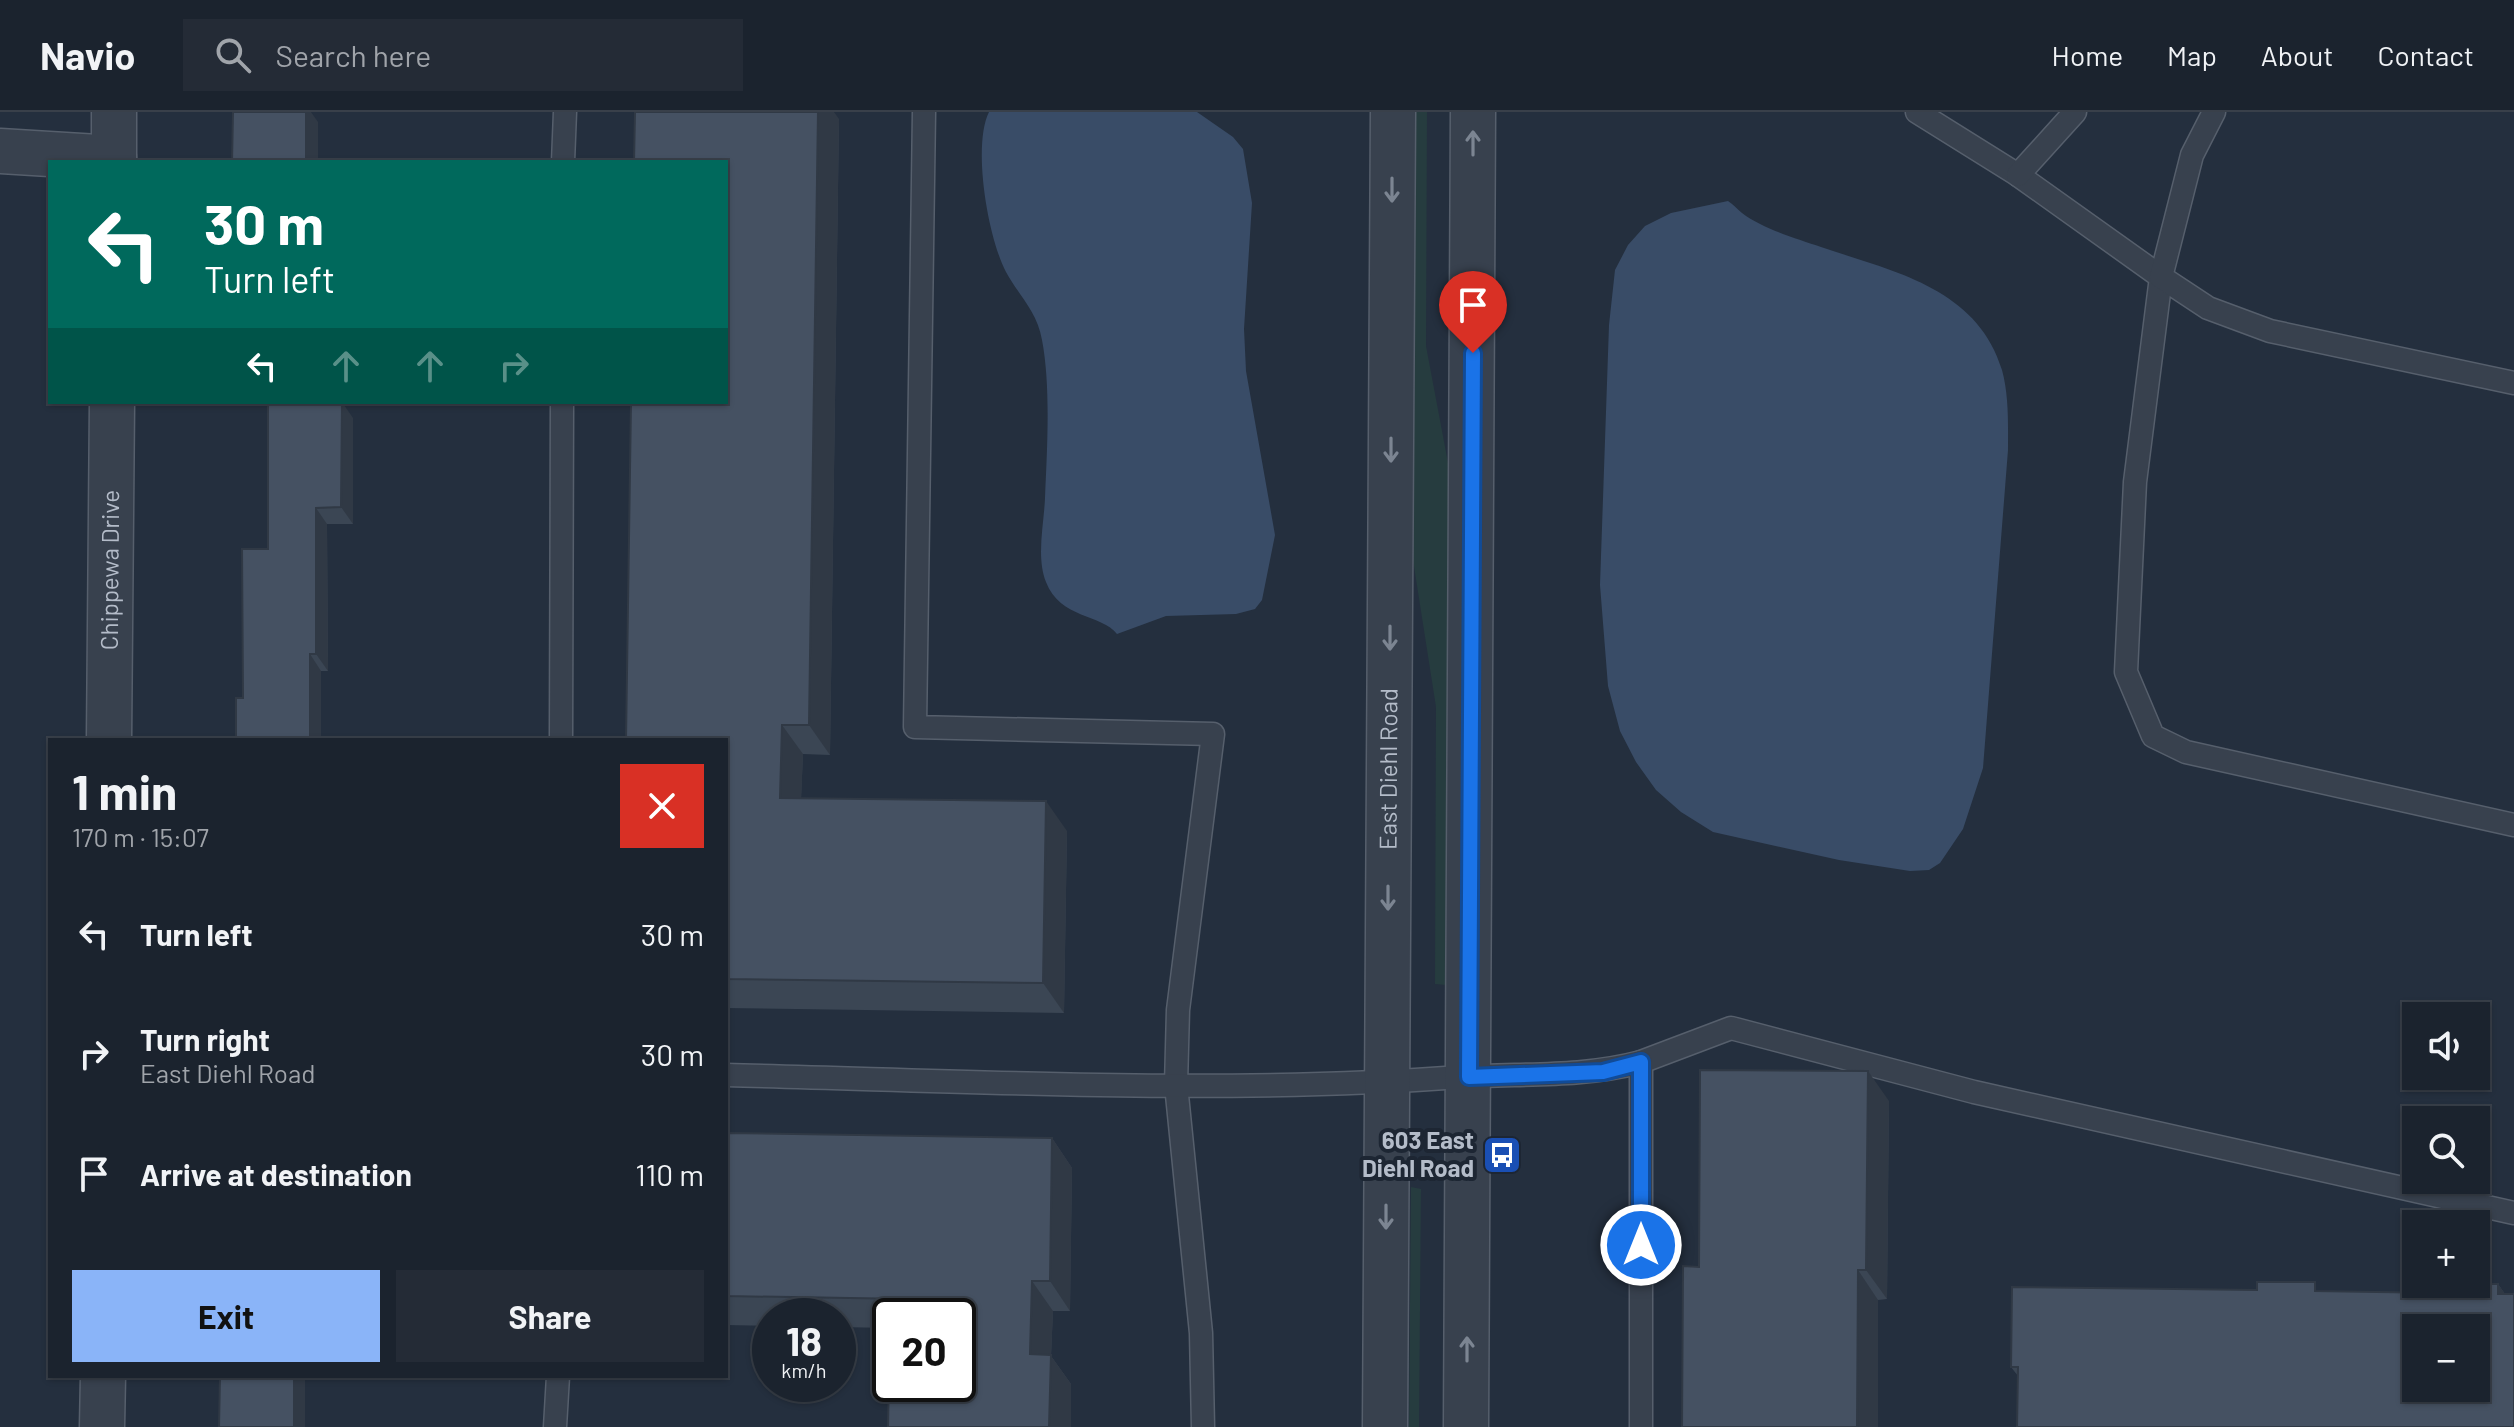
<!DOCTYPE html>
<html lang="en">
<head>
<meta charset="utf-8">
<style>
	:root { --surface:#1b232e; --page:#242b36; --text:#f1f3f6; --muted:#a0a4aa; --line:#39404a; --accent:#8ab4f8 }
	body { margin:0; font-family:Barlow,sans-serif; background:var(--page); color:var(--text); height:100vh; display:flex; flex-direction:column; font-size:30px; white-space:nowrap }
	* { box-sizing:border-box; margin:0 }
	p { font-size:26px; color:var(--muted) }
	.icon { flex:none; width:44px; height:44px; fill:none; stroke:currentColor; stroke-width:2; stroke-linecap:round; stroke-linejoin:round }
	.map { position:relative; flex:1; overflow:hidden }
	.panel { position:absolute; left:48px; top:626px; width:680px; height:640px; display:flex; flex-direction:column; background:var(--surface); border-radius:0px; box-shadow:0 2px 6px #0004,0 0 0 2px var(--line) }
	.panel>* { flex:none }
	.top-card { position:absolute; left:48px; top:48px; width:680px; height:244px; border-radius:0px; box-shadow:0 2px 6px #0004,0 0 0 2px var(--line); background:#00695c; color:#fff; overflow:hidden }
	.tools { position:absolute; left:2402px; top:890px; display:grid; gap:16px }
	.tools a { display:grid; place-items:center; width:88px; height:88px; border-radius:0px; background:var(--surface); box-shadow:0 2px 6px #0004,0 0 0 2px var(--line); font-size:40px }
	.speed { position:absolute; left:752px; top:1186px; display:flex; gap:16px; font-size:40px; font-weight:700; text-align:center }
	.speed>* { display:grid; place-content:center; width:104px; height:104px; border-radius:50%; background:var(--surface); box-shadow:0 2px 6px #0004,0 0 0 2px var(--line); line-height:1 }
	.speed small { font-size:20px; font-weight:400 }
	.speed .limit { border:4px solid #111; border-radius:12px; background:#fff; color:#111 }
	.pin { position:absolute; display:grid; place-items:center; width:68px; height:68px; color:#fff; margin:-82px -34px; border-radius:50% 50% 50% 0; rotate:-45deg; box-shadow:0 0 8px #0007 }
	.pin .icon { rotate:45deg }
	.me { position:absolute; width:88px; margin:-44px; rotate:0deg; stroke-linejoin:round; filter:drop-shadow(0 0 6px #0008) }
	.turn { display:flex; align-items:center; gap:28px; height:168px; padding:0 24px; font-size:36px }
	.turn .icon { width:104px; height:104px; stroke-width:2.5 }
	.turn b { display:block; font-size:56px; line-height:68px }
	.lanes { display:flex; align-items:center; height:76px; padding:0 24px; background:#0003; justify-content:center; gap:40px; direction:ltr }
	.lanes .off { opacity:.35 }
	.round { display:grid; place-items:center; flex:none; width:84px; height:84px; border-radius:0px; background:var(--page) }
	.overview { display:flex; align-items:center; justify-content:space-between; height:136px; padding:0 24px }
	h1 { font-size:48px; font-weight:700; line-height:60px }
	.cta { display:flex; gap:16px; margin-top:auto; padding:16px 24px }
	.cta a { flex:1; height:92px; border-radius:0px; background:var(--accent); color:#111; font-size:32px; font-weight:700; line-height:92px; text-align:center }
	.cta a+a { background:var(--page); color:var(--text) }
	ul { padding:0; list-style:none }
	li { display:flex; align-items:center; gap:24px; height:120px; padding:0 24px }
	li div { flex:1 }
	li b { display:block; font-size:30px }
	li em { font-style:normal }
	header { display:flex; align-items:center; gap:48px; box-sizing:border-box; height:112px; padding:0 40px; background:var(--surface); border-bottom:2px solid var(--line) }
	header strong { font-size:38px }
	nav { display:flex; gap:44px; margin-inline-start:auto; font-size:28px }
	.search { width:560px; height:72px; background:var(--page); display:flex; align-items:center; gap:20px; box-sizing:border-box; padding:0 28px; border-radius:0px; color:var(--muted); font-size:30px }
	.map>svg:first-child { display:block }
</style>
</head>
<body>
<header>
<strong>Navio</strong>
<div class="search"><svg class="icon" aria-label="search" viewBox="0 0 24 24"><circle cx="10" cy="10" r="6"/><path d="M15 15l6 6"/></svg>Search here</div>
<nav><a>Home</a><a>Map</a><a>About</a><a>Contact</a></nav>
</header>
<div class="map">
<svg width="2514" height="1315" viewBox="0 0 2514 1315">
	<rect width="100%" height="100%" fill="#242f3e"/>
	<g fill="#263c3f">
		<polygon points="1416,0 1427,0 1426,234 1449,356 1446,873 1435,872 1436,595 1413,448"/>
		<polygon points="1411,1075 1421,1077 1419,1315 1409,1315"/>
	</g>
	<g fill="#394c67">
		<path d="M989,0H1197L1233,25L1243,37L1252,91L1244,217L1246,259L1275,423L1262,488L1255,497L1236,502L1166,504L1117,522C1102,502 1060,507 1046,470C1036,445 1044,412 1045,386C1047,338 1051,275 1042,228C1037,199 1019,184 1006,160C988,126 972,34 989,0Z"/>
		<path d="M1728,89C1734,93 1737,97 1742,101C1763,117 1797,127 1821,135C1891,159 1977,175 2002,258C2009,284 2008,311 2008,338L1983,656L1963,717L1940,751L1929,758L1910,759L1839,748L1713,720L1681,700L1656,678L1636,650L1620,619L1608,574L1600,473L1609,213L1615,158L1628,133L1645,114L1671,101Z"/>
	</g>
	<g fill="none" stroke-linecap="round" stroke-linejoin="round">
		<defs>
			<g id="service">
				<polyline points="924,0 915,615 1213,622 1178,898 1176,973 1201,1221 1203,1315"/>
				<polyline points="1917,0 2018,63 2161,165 2135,370 2126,560 2153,624 2186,640 2514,713"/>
				<polyline points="2214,0 2192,43 2161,165 2208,196 2270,219 2514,271"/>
				<polyline points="563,50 565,0"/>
				<polyline points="2018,63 2075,0"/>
				<polyline points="561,628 562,290"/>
				<polyline points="1641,950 1731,916 1974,980 2514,1101"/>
				<path d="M726,963C970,969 1216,983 1460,965C1521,961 1581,966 1641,950V1315"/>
				<polyline points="555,1315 558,1264"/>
			</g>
			<g id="minor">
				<polyline points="0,39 114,46"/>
				<polyline points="114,50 114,0"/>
				<path id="s1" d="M109,628L112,290"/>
				<polyline points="102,1315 103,1264"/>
			</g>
			<g id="tertiary">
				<path id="s2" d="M1385,1315L1393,0"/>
				<polyline points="1466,1315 1473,0"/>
			</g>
		</defs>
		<use href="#service" stroke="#565f6c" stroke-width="25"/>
		<use href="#minor" stroke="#565f6c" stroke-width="47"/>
		<use href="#tertiary" stroke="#565f6c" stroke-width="47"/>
		<use href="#service" stroke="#38414e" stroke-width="22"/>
		<use href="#minor" stroke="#38414e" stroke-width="44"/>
		<use href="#tertiary" stroke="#38414e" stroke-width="44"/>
	</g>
	<g fill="#3b4654">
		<polygon points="839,7 830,643 803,642 801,686 1067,719 1064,901 726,896 726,628"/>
		<polygon points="353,306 353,412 327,412 328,559 321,559 243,586 268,437"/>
		<polygon points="1889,989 1887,1187 1878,1188 1699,1155"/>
		<polygon points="726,1021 1052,1026 1072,1056 1070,1199 1053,1199 1051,1244 1071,1272 958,1272 958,1204 890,1204 890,1216 838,1215 838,1204 770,1204 770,1214 726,1213"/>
		<polygon points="2498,1172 2505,1182 2018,1264 2011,1255 2257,1178 2440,1181"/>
	</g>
	<g fill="#303945">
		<polygon points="306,0 311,0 318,10 318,50 306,50"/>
		<polygon points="818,0 834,0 839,7 830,643 809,613"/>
		<polygon points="342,290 353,306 353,412 341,395"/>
		<polygon points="316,396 327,412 328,559 316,542"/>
		<polygon points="310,542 321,559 321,628 310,628"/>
		<polygon points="782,613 803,642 800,716 780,686"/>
		<polygon points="1046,689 1067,719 1064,901 1043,871"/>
		<polygon points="1868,959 1889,989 1887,1187 1866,1158"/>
		<polygon points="1052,1026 1072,1056 1070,1199 1050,1169"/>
		<polygon points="1858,1158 1878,1188 1878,1315 1857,1315"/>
		<polygon points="1032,1169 1053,1199 1051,1244 1071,1272 1071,1315 1049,1315 1030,1242"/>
		<polygon points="2498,1172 2514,1195 2498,1182"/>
		<rect x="294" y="1264" width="11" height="51"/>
	</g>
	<g fill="#455162" stroke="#303945" stroke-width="2" fill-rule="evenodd">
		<polygon points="233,0 306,0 306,50 232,50"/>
		<polygon points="635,0 818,0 809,613 782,613 780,686 1046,689 1043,871 726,867 726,628 626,628 631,290 726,290 726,50 634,50"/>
		<polygon points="268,290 342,290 341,395 316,396 316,542 310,542 310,628 236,628 236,586 243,586 242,437 268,437"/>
		<polygon points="1700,958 1868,959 1866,1158 1858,1158 1857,1315 1682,1315 1683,1154 1699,1155"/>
		<polygon points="726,1021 1052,1026 1050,1169 1032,1169 1030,1242 1051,1243 1049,1315 888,1315 889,1260 890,1260 890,1272 958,1272 958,1204 906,1204 907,1187 726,1184"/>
		<path d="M2257,1170H2315V1179L2440,1181V1172H2498V1182H2514V1315H2017L2018,1255H2011L2012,1175L2257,1178ZM2416,1216H2476V1276H2416Z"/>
		<polygon points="220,1264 294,1264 294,1315 219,1315"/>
	</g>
	<defs><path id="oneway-shaft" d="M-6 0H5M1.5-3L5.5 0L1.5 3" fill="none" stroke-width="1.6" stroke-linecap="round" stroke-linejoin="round" transform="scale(2)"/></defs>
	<g stroke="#7c8592">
		<use href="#oneway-shaft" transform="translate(1473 31) rotate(-90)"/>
		<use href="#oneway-shaft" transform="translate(1392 78) rotate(90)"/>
		<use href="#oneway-shaft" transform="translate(1391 338) rotate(90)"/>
		<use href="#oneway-shaft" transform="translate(1390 526) rotate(90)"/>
		<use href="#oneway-shaft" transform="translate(1388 786) rotate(90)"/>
		<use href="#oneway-shaft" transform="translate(1386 1105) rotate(90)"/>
		<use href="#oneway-shaft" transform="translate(1467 1237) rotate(-90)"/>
	</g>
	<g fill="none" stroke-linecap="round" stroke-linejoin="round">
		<defs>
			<polyline id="route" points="1473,241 1469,965 1603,960 1641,950 1641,1133"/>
		</defs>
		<use href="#route" stroke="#114b97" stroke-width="20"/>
		<use href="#route" stroke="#1a73e8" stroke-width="14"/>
	</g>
	<defs>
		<symbol id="bus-square" viewBox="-11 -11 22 22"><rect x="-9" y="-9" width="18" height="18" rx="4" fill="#1a4fb4" stroke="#1d2633"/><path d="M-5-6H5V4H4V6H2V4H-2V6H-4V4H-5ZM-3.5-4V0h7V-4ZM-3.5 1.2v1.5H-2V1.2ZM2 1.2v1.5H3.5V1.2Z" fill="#fff"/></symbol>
	</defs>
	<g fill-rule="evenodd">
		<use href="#bus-square" x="1480" y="1021" width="44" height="44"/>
	</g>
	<g text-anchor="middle" stroke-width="8" stroke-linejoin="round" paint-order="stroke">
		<g font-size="24" fill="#b4bcc9" stroke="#1d2633">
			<text dy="8" stroke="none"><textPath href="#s1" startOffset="170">Chippewa Drive</textPath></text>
			<text dy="8" stroke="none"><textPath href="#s2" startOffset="658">East Diehl Road</textPath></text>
		</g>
		<g font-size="24" font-weight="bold" fill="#b4bcc9" stroke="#1d2633" text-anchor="end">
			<text x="1474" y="1037">603 East<tspan x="1474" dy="28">Diehl Road</tspan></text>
		</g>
	</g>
</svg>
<div class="tools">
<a><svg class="icon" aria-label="sound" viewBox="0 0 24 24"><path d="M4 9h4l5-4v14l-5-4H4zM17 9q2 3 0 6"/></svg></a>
<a><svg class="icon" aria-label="search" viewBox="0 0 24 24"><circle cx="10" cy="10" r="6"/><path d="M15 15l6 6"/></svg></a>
<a>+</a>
<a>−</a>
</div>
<div class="speed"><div>18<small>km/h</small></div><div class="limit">20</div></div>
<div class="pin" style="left:1473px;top:241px;background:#d93025"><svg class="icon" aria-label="arrive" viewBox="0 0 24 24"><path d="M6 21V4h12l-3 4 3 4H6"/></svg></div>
<svg class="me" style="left:1641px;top:1133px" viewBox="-20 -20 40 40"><circle r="17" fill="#1a73e8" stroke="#fff" stroke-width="3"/><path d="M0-11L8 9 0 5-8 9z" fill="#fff"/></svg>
<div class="top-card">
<div class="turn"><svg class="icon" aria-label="left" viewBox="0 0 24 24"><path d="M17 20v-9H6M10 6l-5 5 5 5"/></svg><div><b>30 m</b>Turn left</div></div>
<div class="lanes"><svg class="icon" aria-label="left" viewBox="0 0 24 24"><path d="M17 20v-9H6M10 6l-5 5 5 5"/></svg><svg class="icon off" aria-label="ahead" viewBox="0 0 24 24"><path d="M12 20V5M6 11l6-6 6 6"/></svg><svg class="icon off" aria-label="ahead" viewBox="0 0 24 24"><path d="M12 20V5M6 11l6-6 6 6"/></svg><svg class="icon off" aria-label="right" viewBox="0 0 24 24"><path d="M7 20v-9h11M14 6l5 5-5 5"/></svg></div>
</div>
<section class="panel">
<div class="overview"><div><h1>1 min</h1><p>170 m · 15:07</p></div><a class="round" style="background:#d93025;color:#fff"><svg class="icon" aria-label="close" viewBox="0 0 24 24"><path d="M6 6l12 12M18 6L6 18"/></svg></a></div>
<ul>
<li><svg class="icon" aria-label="left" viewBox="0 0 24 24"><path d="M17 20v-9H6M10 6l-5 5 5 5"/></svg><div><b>Turn left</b></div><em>30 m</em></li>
<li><svg class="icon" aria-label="right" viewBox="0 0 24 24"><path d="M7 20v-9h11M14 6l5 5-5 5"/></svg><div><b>Turn right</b><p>East Diehl Road</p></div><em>30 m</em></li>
<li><svg class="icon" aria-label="arrive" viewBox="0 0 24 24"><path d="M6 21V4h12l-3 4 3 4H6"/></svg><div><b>Arrive at destination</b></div><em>110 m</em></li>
</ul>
<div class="cta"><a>Exit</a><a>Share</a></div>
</section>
</div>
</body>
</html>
